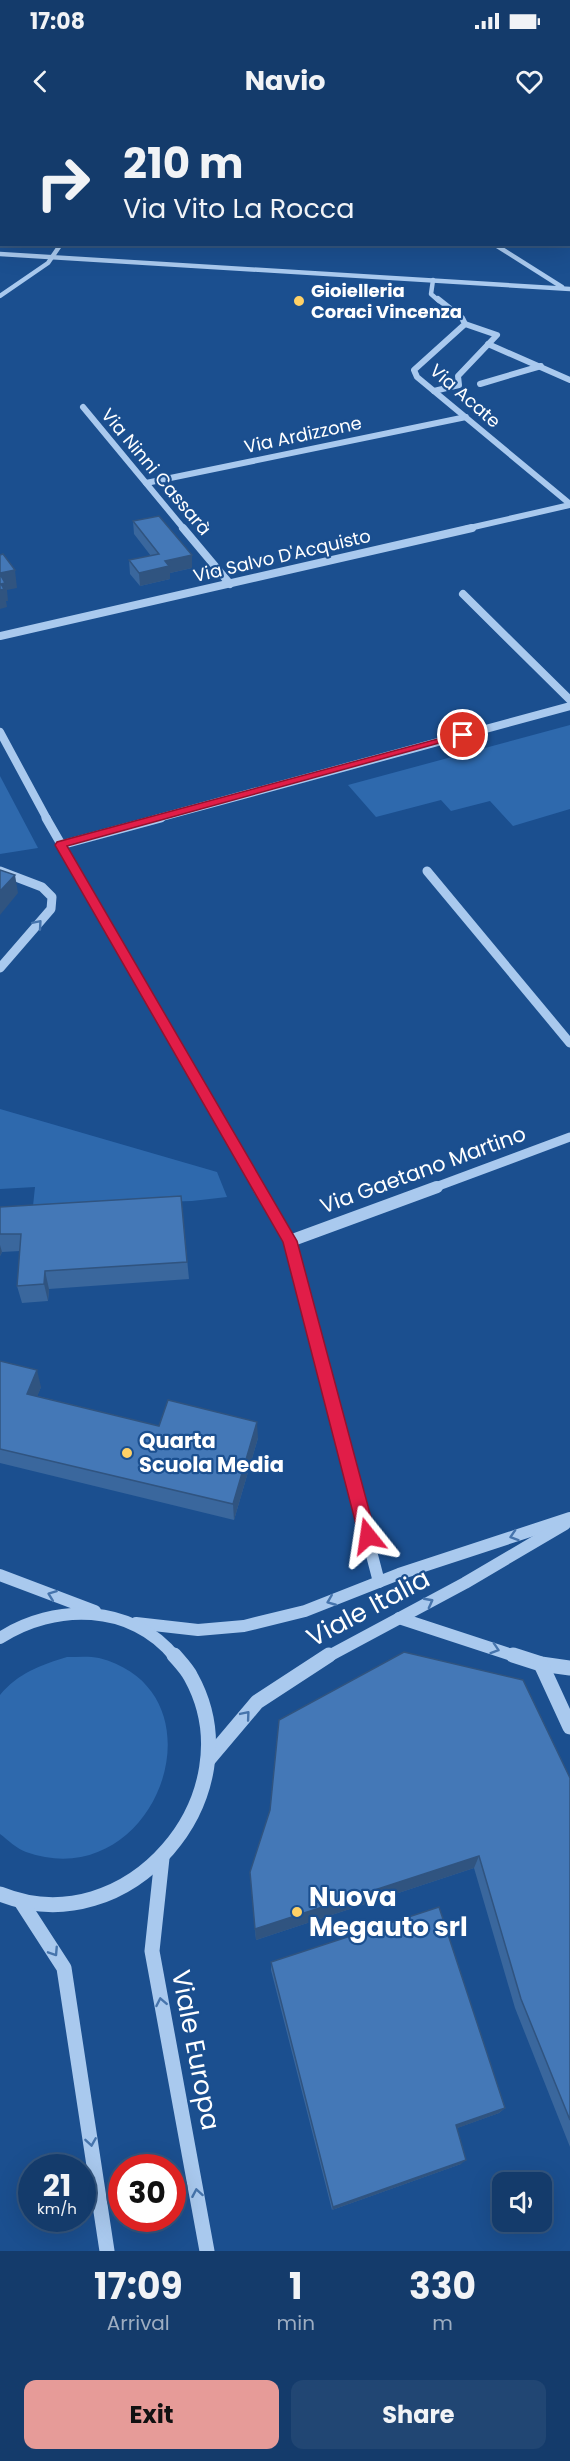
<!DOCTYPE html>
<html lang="en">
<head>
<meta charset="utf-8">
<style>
	:root { --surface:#143b6b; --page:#214673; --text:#f1f3f6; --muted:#9dadc1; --line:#33557e; --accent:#e69b98 }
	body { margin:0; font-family:Poppins,sans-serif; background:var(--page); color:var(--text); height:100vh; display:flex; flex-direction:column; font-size:22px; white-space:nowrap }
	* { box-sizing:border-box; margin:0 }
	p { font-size:20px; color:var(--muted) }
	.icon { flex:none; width:33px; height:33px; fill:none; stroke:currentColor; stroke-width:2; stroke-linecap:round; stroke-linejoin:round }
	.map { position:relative; height:2131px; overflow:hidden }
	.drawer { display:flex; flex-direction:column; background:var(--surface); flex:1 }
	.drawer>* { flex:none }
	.hud { position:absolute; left:0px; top:0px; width:570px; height:126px; box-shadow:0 6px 24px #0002,0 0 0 2px var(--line); background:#143b6b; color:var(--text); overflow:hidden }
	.buttons { position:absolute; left:492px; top:2052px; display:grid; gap:12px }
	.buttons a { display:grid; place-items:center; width:60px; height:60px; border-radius:12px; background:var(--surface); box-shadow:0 6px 24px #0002,0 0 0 2px var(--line); font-size:30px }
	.speed { position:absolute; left:18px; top:2034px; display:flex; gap:12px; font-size:30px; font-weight:700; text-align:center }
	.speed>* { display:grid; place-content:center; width:78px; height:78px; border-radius:50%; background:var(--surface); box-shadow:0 6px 24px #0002,0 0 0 2px var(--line); line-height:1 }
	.speed small { font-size:15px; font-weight:400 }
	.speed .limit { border:9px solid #d22; background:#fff; color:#111 }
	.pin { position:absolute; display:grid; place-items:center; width:51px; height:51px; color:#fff; margin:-26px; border:3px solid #fff; border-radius:50%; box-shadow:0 2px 6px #0007 }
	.me { position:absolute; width:66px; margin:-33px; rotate:345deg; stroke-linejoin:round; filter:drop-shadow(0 0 4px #0008) }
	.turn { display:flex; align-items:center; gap:21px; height:126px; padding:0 24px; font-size:27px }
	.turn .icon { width:78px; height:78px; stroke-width:2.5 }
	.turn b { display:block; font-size:42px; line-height:51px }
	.eta { display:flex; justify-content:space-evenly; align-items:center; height:102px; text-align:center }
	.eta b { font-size:36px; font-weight:700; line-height:42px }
	.cta { display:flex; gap:12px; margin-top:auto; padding:12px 24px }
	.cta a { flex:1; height:69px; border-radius:12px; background:var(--accent); color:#111; font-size:24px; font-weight:700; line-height:69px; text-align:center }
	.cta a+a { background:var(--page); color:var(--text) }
	.status { display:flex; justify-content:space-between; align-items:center; height:42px; padding:0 30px; background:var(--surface); direction:ltr }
	.status svg { height:16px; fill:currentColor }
	header { display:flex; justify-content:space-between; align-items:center; height:78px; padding:0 24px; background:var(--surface); font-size:27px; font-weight:700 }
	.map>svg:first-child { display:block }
</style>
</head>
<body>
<div class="status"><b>17:08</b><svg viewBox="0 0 49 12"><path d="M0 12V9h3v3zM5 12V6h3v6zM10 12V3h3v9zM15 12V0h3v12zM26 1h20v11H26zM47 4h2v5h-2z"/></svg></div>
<header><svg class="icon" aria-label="back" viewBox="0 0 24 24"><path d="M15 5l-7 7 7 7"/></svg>Navio<svg class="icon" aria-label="heart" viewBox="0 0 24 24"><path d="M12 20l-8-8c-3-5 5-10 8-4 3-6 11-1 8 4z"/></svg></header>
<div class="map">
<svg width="570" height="2131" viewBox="0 0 570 2131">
	<rect width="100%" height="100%" fill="#1b4f8f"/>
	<g fill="#2e69ad">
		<polygon points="570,605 570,689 513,706 490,681 451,691 441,680 376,697 348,665"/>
		<polygon points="0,656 38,728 0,734"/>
		<polygon points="0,989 217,1052 227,1077 192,1081 33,1086 35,1067 0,1069"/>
		<path d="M67,1537C78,1537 90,1536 99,1538C230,1572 156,1778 26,1732C17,1729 8,1720 0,1714V1575C18,1553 41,1545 67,1537Z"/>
	</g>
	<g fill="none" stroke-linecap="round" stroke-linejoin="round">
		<g stroke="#a9c9ee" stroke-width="4.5">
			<polyline points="237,0 244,2"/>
			<polyline points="494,124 562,167"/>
			<polyline points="0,134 570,169"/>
			<polyline points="433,160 431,174 439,181"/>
			<polyline points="0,176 48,143 61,124"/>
		</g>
		<g stroke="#a9c9ee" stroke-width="6">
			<polyline points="438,179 462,198 465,204 414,250 417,257 570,384"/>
			<polyline points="488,224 570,260"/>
			<polyline points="480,264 541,246"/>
			<polyline points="434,271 459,265 458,256 497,215 465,204"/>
			<polyline points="83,287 184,409"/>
			<polyline points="146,363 466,297"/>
			<polyline points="465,409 570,385"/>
		</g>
		<g stroke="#a9c9ee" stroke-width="8">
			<polyline points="183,408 230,464"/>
			<polyline points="463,474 570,580"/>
			<polyline points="0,516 472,408"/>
			<polyline points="0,612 47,699"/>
			<polyline points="155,699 570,586"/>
		</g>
		<g stroke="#a9c9ee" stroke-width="9">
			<polyline points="46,698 259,1068"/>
			<polyline points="61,725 161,698"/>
			<polyline points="0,751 42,767 52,777 51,789 0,848"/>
			<polyline points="427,751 570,923"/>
			<polyline points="433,1068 570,1017"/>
		</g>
		<g stroke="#a9c9ee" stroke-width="12">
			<polyline points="258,1067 290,1121 379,1462"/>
			<polyline points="290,1121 437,1067"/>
			<polyline points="0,1455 95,1491"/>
			<polyline points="399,1498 518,1537"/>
			<polyline points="136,1503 198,1510 244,1506 305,1491 399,1454 570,1398"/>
			<path d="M0,1518C54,1483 132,1483 175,1537"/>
			<polyline points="327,1537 465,1463 565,1404"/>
		</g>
		<g stroke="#a9c9ee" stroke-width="15">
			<polyline points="513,1535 541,1544 570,1548"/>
			<polyline points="541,1544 570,1607"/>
			<polyline points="208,1640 257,1582 329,1535"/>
			<polyline points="162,1738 152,1831 207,2131"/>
			<path d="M0,1774C128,1826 256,1675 191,1557C187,1549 180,1542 174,1535"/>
			<polyline points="22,1783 64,1848 107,2131"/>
		</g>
	</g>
	<g fill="#3a679d">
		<polygon points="133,401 192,448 170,453 170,459 140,466 130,454 129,440 151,436 134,414"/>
		<polygon points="181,1076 189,1159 49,1169 48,1181 22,1183 17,1166 20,1131 2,1132 0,1136 0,1087"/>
		<polygon points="0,1241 41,1267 37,1276 159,1306 258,1318 234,1400 0,1343"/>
		<polygon points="570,1658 570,2027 515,1888 474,1748 256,1820 250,1752"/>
		<polygon points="271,1842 505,1988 499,1993 457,2008 461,2044 332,2090 271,1850"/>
	</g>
	<g fill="#305480">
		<polygon points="192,435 192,448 170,453 170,459 140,466 139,453 165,441"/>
		<polygon points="15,450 17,468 7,470 8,481 6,481 7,487 0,489 0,453"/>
		<polygon points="15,755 18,773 0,795 0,771"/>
		<polygon points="0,1125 2,1132 0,1136"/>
		<polygon points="45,1151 49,1169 48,1181 44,1164"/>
		<polygon points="37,1250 41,1267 32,1290 27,1274"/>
		<polygon points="257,1302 258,1318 234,1400 233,1384"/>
		<polygon points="479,1736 474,1748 256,1820 255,1809"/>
		<polygon points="505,1988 499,1993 452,2010 456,2005"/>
		<polygon points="466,2040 461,2044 332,2090 333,2087"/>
	</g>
	<g fill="#4478b7" stroke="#305480" stroke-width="1.5">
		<polygon points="159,396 192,435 165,441 169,446 139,453 129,440 159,434 133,401"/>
		<polygon points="3,434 15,450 0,453 0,435"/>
		<polygon points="0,454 5,463 1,464 4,469 0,470"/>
		<polygon points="0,750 15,755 0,771"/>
		<polygon points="181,1076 187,1142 45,1151 44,1164 17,1166 21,1114 0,1114 0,1087"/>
		<polygon points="0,1241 37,1250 27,1274 159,1306 168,1280 257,1302 233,1384 0,1329"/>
		<polygon points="404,1532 523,1560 570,1658 570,2000 521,1879 479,1736 255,1809 250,1752 270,1690 279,1600"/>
		<polygon points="439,1787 505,1988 456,2005 466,2040 333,2087 271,1842"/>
	</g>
	<defs><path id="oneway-chevron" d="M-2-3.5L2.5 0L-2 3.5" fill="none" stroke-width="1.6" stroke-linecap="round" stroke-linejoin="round" transform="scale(1.5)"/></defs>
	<g stroke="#4674ac">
		<use href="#oneway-chevron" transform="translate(38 804) rotate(-49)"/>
		<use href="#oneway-chevron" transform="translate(514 1416) rotate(162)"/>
		<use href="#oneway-chevron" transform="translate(52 1475) rotate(-159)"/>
		<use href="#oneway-chevron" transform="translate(331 1481) rotate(158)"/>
		<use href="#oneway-chevron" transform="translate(429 1482) rotate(-28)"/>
		<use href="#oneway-chevron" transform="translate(495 1529) rotate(18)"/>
		<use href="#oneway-chevron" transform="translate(246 1595) rotate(-50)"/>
		<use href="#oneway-chevron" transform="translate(54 1832) rotate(57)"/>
		<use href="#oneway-chevron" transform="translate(161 1882) rotate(-101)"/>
		<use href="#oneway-chevron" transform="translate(91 2022) rotate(81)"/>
		<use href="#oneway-chevron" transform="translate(197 2073) rotate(-100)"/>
	</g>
	<polygon fill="#e11d48" stroke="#92132f" stroke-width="1.5" points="460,613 468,615 67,726 297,1121 376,1416 373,1422 368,1424 362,1422 359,1416 283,1122 55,725 57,722"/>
	<g fill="#ffd166" stroke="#1b4f8f" stroke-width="2">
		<circle cx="299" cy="181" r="6"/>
		<circle cx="127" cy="1333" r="6"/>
		<circle cx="297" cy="1792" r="6"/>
	</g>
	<g text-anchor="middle" stroke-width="4.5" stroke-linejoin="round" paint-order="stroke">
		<g font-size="18" font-weight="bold" fill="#fff" stroke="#1b4f8f" text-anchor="start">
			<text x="311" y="177">Gioielleria<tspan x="311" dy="21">Coraci Vincenza</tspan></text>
		</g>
		<g font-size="18" fill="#fff" stroke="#1b4f8f">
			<text transform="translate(465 276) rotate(41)" y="6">Via Acate</text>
			<text transform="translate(303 315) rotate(-12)" y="6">Via Ardizzone</text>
			<text transform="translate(156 352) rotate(50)" y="6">Via Ninni Cassarà</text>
			<text transform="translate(282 436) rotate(-13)" y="6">Via Salvo D'Acquisto</text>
		</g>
		<g font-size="21" fill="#fff" stroke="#1b4f8f">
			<text transform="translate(423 1050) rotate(-20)" y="7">Via Gaetano Martino</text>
		</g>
		<g font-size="21" font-weight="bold" fill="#fff" stroke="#1b4f8f" text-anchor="start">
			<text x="139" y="1328">Quarta<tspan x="139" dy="24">Scuola Media</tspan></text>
		</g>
		<g font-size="26" fill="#fff" stroke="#1b4f8f">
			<text transform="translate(368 1488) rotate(-28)" y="9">Viale Italia</text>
			<text transform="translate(196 1930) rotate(79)" y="9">Viale Europa</text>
		</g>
		<g font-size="26" font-weight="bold" fill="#fff" stroke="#1b4f8f" text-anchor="start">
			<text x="309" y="1786">Nuova<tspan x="309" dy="30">Megauto srl</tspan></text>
		</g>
	</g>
</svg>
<div class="buttons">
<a><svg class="icon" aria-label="sound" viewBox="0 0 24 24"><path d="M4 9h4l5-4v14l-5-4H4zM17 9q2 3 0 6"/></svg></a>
</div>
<div class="speed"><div>21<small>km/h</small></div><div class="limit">30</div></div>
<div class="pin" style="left:463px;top:615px;background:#d93025"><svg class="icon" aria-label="arrive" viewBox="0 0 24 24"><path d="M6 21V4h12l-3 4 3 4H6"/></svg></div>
<svg class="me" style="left:368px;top:1416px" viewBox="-20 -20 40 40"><path d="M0-17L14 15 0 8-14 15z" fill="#e11d48" stroke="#fff" stroke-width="4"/></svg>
<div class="hud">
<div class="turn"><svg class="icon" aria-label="right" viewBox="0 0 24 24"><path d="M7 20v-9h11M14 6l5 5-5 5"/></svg><div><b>210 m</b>Via Vito La Rocca</div></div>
</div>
</div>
<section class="drawer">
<div class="eta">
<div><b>17:09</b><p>Arrival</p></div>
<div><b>1</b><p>min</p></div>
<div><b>330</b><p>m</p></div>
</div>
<div class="cta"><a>Exit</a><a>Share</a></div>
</section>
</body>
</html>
